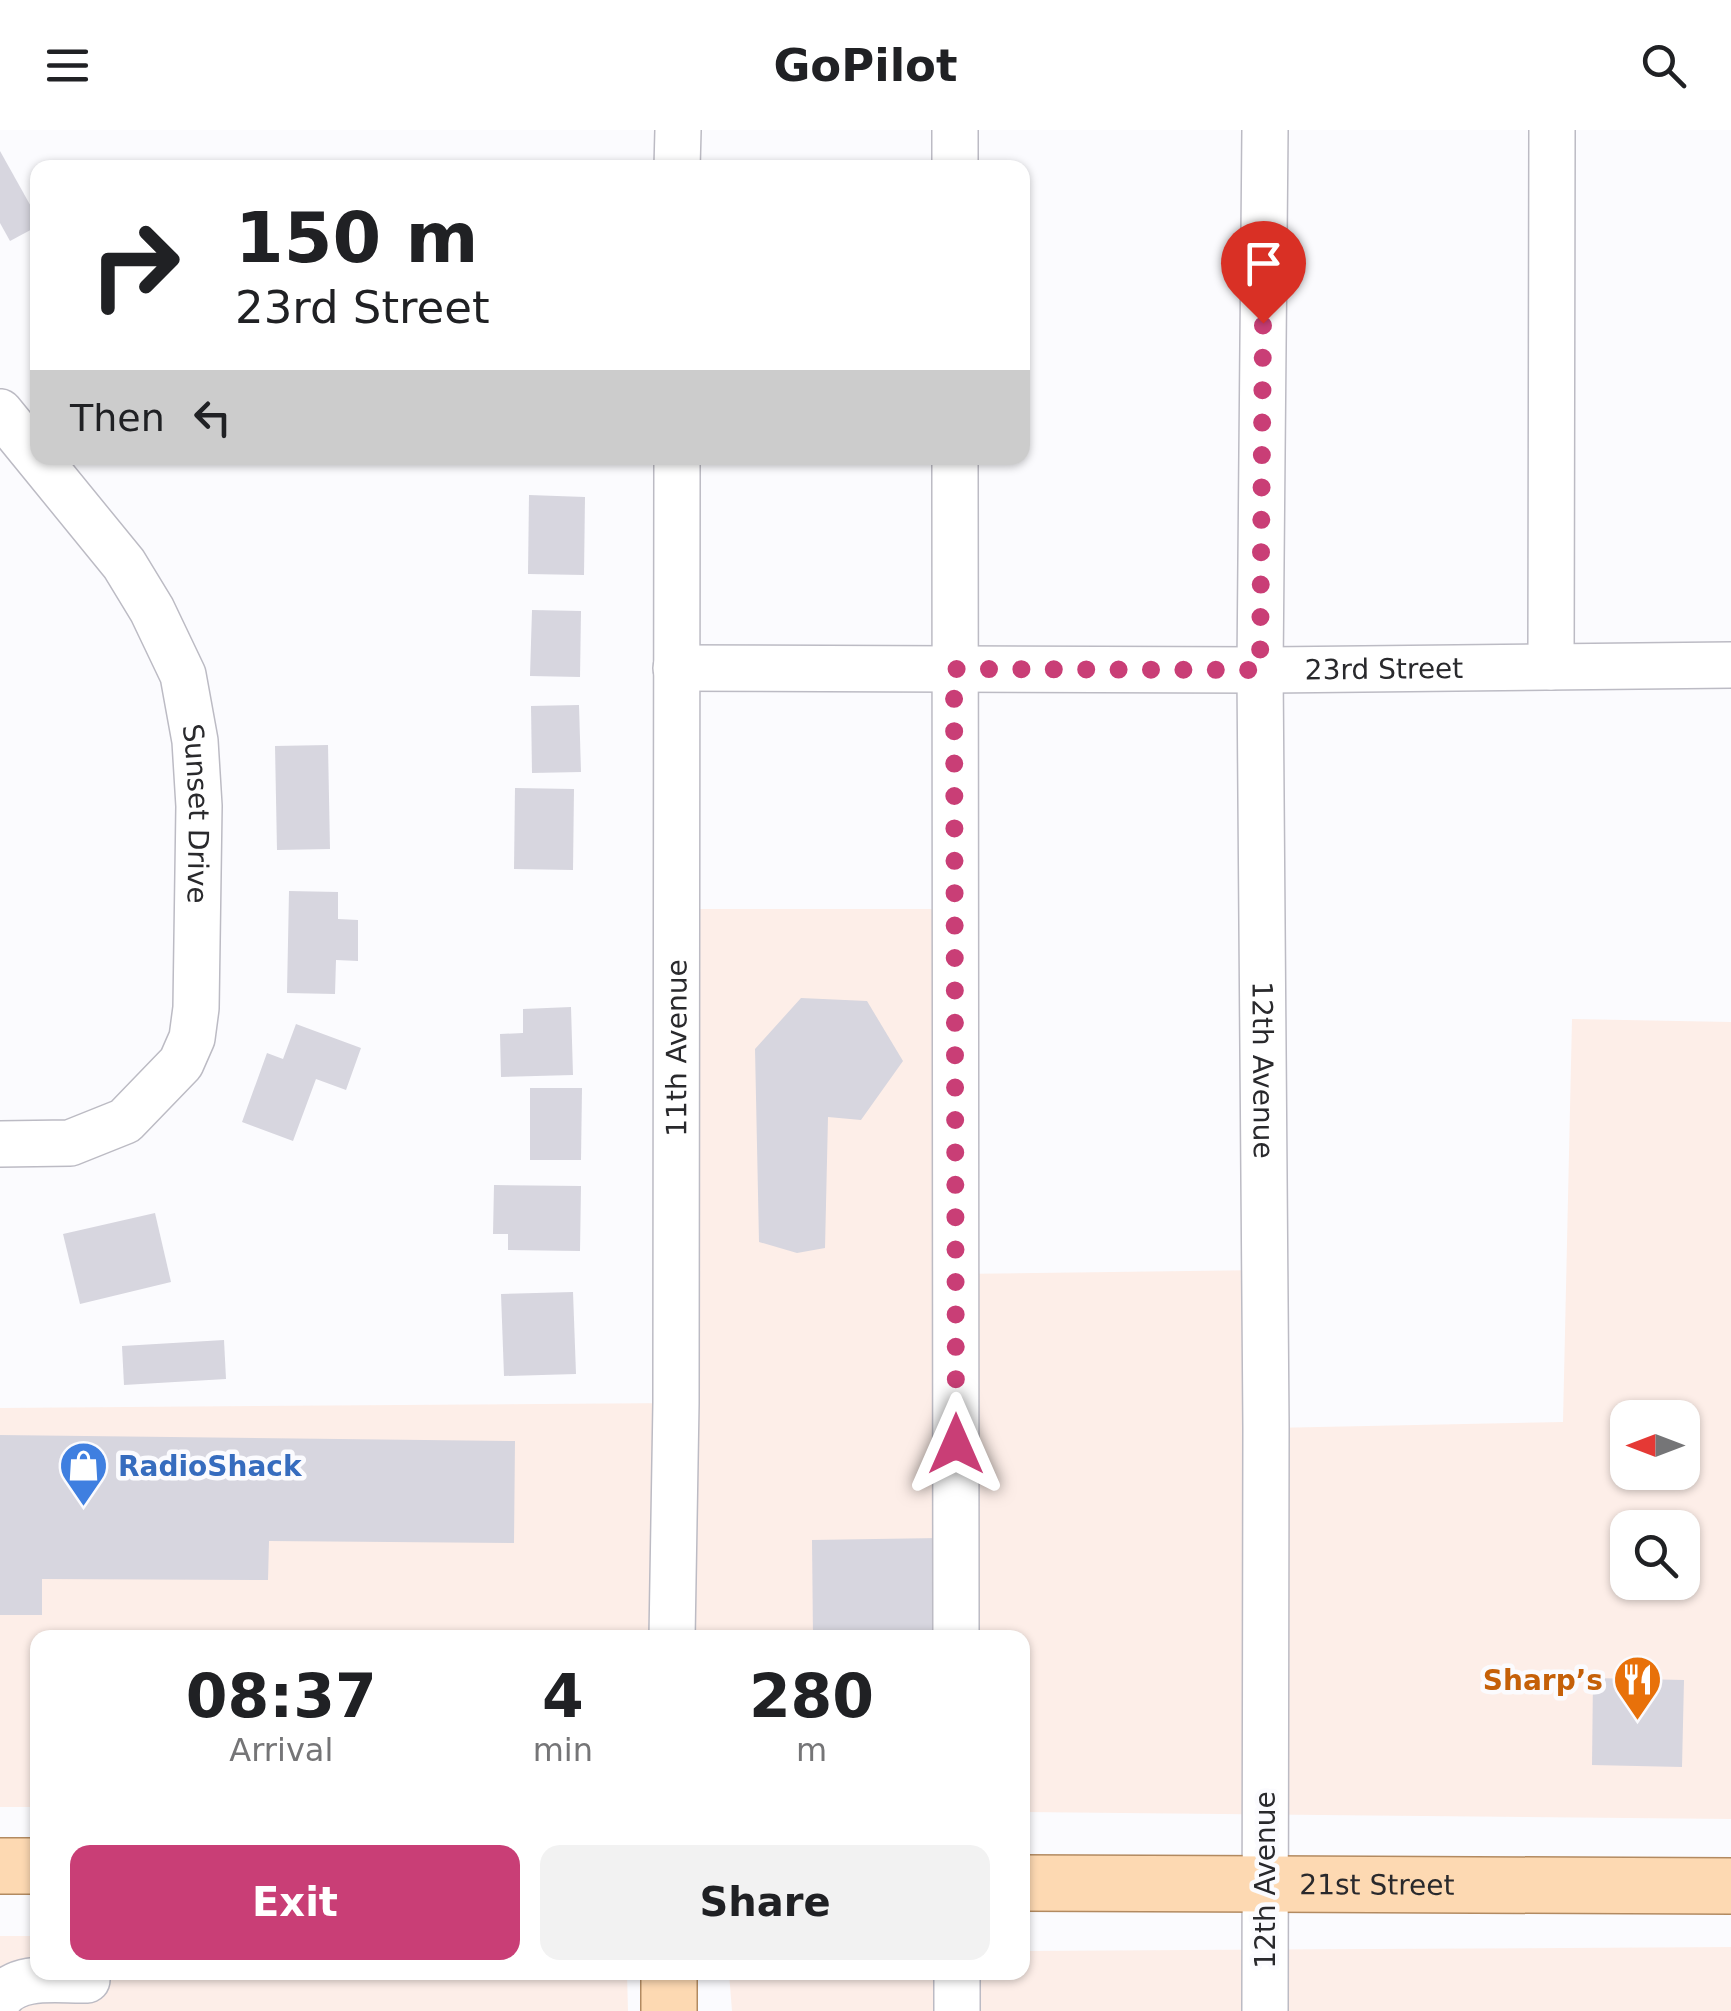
<!DOCTYPE html>
<html lang="en">
<head>
<meta charset="utf-8">
<style>
	:root { --surface:#fff; --page:#f2f2f2; --text:#202124; --muted:#757577; --accent:#c93e76 }
	body { margin:0; font-family:"DejaVu Sans",sans-serif; background:var(--page); color:var(--text); height:100vh; display:flex; flex-direction:column; font-size:38px; white-space:nowrap }
	* { box-sizing:border-box; margin:0 }
	p { font-size:32px; color:var(--muted) }
	.icon { flex:none; width:55px; height:55px; fill:none; stroke:currentColor; stroke-width:2; stroke-linecap:round; stroke-linejoin:round }
	.map { position:relative; flex:1; overflow:hidden }
	.side { position:absolute; left:30px; top:1500px; width:1000px; height:350px; display:flex; flex-direction:column; background:var(--surface); border-radius:20px; box-shadow:0 2px 8px #0004 }
	.side>* { flex:none }
	.guide { position:absolute; left:30px; top:30px; width:1000px; height:305px; border-radius:20px; box-shadow:0 2px 8px #0004; background:#fff; color:var(--text); overflow:hidden }
	.needle { width:65px; rotate:270deg }
	.buttons { position:absolute; left:1610px; top:1270px; display:grid; gap:20px }
	.buttons a { display:grid; place-items:center; width:90px; height:90px; border-radius:20px; background:var(--surface); box-shadow:0 2px 8px #0004; font-size:50px }
	.pin { position:absolute; display:grid; place-items:center; width:85px; height:85px; color:#fff; margin:-102px -42px; border-radius:50% 50% 50% 0; rotate:-45deg; box-shadow:0 0 10px #0007 }
	.pin .icon { rotate:45deg }
	.me { position:absolute; width:110px; margin:-55px; rotate:0deg; stroke-linejoin:round; filter:drop-shadow(0 0 8px #0008) }
	.turn { display:flex; align-items:center; gap:35px; height:210px; padding:0 40px; font-size:45px }
	.turn .icon { width:130px; height:130px; stroke-width:2.5 }
	.turn b { display:block; font-size:70px; line-height:85px }
	.then { display:flex; align-items:center; height:95px; padding:0 40px; background:#0003; gap:20px; font-size:38px }
	.eta { display:flex; justify-content:space-evenly; align-items:center; height:170px; text-align:center }
	.eta b { font-size:60px; font-weight:600; line-height:70px }
	.cta { display:flex; gap:20px; margin-top:auto; padding:20px 40px }
	.cta a { flex:1; height:115px; border-radius:20px; background:var(--accent); color:#fff; font-size:40px; font-weight:600; line-height:115px; text-align:center }
	.cta a+a { background:var(--page); color:var(--text) }
	header { display:flex; justify-content:space-between; align-items:center; height:130px; padding:0 40px; background:var(--surface); font-size:45px; font-weight:600 }
	.map>svg:first-child { display:block }
</style>
</head>
<body>
<header><svg class="icon" aria-label="menu" viewBox="0 0 24 24"><path d="M4 6h16M4 12h16M4 18h16"/></svg>GoPilot<svg class="icon" aria-label="search" viewBox="0 0 24 24"><circle cx="10" cy="10" r="6"/><path d="M15 15l6 6"/></svg></header>
<div class="map">
<svg width="1731" height="1881" viewBox="0 0 1731 1881">
	<rect width="100%" height="100%" fill="#fbfbfe"/>
	<g fill="#fdeee8" fill-rule="evenodd">
		<path d="M676,779H958V1144L1265,1140L1266,1298L1563,1292L1572,889L1731,892V1689L1023,1682L1022,1508H38L37,1677H0V1278L676,1273ZM1628,1288H1682V1342H1628ZM1628,1398H1682V1452H1628Z"/>
		<polygon points="0,1806 37,1806 38,1842 627,1843 628,1881 0,1881"/>
		<polygon points="1731,1817 1731,1881 732,1881 729,1843 1022,1842 1023,1821"/>
	</g>
	<g fill="#d7d6df">
		<polygon points="0,21 38,89 38,96 10,111 0,93"/>
		<polygon points="529,365 585,367 584,445 528,444"/>
		<polygon points="532,480 581,481 580,547 530,546"/>
		<polygon points="579,575 581,642 532,643 531,576"/>
		<polygon points="328,615 330,719 277,720 275,616"/>
		<polygon points="515,658 574,659 573,740 514,739"/>
		<polygon points="289,761 338,762 338,789 358,790 358,831 336,830 335,864 287,863"/>
		<polygon points="801,868 867,871 903,931 861,990 828,987 825,1118 797,1123 759,1112 755,919"/>
		<polygon points="571,877 573,945 501,947 500,904 523,903 523,879"/>
		<polygon points="296,894 361,918 346,960 316,949 293,1011 242,992 267,923 283,929"/>
		<polygon points="530,958 582,958 581,1030 530,1030"/>
		<polygon points="494,1055 581,1056 580,1121 508,1120 508,1104 493,1104"/>
		<polygon points="155,1083 171,1152 80,1174 63,1104"/>
		<polygon points="573,1162 576,1244 504,1246 501,1164"/>
		<polygon points="224,1210 226,1249 124,1255 122,1216"/>
		<polygon points="0,1305 515,1311 514,1413 269,1411 268,1450 42,1449 42,1485 0,1485"/>
		<polygon points="939,1408 940,1508 813,1508 812,1410"/>
		<polygon points="1593,1548 1684,1550 1682,1637 1592,1635"/>
	</g>
	<g fill="none" stroke-linecap="round" stroke-linejoin="round">
		<defs>
			<g id="minor">
				<path id="s1" d="M1265,0L1260,540L1266,1298L1265,1881"/>
				<polyline points="677,38 678,0"/>
				<polyline points="955,38 955,0"/>
				<path id="s2" d="M0,282L124,434L152,480L183,545L195,611L199,676L196,878L192,908L181,933L125,991L70,1013L0,1014"/>
				<polyline points="955,328 956,1508"/>
				<polyline points="1551,537 1552,0"/>
				<path id="s3" d="M676,538L1260,540L1731,535"/>
				<path id="s4" d="M672,1508L676,1273L677,328"/>
				<polyline points="957,1842 957,1881"/>
				<path d="M0,1868C18,1843 59,1851 87,1850"/>
			</g>
			<g id="major">
				<polyline points="0,1736 38,1736"/>
				<path id="s5" d="M1022,1753L1731,1756"/>
				<polyline points="669,1842 669,1881"/>
			</g>
		</defs>
		<use href="#minor" stroke="#bcbbc4" stroke-width="48"/>
		<use href="#major" stroke="#b28a61" stroke-width="58"/>
		<use href="#minor" stroke="#fff" stroke-width="45"/>
		<use href="#major" stroke="#fdd9b2" stroke-width="55"/>
	</g>
	<g fill="none" stroke-linecap="round" stroke-linejoin="round">
		<polyline stroke="#c93e76" stroke-width="18" stroke-dasharray="0 32.4" points="956,1314 954,539 1260,540 1263,193"/>
	</g>
	<defs>
		<symbol id="shop-pin" viewBox="-11 -11 22 30"><path d="M0 17L-7.5 6A9.5 9.5 0 1 1 7.5 6Z" fill="#3f7fe0" stroke="#fbfbfe"/><path d="M-5-2.5h2.3a2.7 3.5 0 0 1 5.4 0H5L5.5 6h-11ZM-1.5-2.5h3a1.5 2.3 0 0 0-3 0Z" fill="#fff"/></symbol>
		<symbol id="restaurant-pin" viewBox="-11 -11 22 30"><path d="M0 17L-7.5 6A9.5 9.5 0 1 1 7.5 6Z" fill="#e8710a" stroke="#fbfbfe"/><path d="M-5-6h1v4h1v-4h1v4h1v-4h1v5L-1.5 .5V6h-2V.5L-5-1ZM5-6V6H3V1.5H1.5Q1.5-4 5-6Z" fill="#fff"/></symbol>
	</defs>
	<g fill-rule="evenodd">
		<use href="#shop-pin" x="56" y="1308" width="55" height="75"/>
		<use href="#restaurant-pin" x="1610" y="1522" width="55" height="75"/>
	</g>
	<g text-anchor="middle" stroke-width="9" stroke-linejoin="round" paint-order="stroke">
		<g font-size="28" fill="#29292c" stroke="#fbfbfe">
			<text dy="10" stroke="none"><textPath href="#s3" startOffset="708">23rd Street</textPath></text>
			<text dy="10" stroke="none"><textPath href="#s2" startOffset="462">Sunset Drive</textPath></text>
			<text dy="10" stroke="none"><textPath href="#s4" startOffset="590">11th Avenue</textPath></text>
			<text dy="10" stroke="none"><textPath href="#s1" startOffset="940">12th Avenue</textPath></text>
			<text transform="translate(1265 1750) rotate(-90)" y="10">12th Avenue</text>
			<text dy="10" stroke="none"><textPath href="#s5" startOffset="355">21st Street</textPath></text>
		</g>
		<g font-size="28" font-weight="bold" fill="#366cbe" stroke="#fbfbfe" text-anchor="start">
			<text x="118" y="1346">RadioShack</text>
		</g>
		<g font-size="28" font-weight="bold" fill="#c56008" stroke="#fbfbfe" text-anchor="end">
			<text x="1603" y="1560">Sharp’s</text>
		</g>
	</g>
</svg>
<div class="buttons">
<a><svg class="needle" viewBox="-14 -14 28 28"><path d="M0-13l5 13h-10z" fill="#e53935"/><path d="M0 13l5-13h-10z" fill="#757577"/></svg></a>
<a><svg class="icon" aria-label="search" viewBox="0 0 24 24"><circle cx="10" cy="10" r="6"/><path d="M15 15l6 6"/></svg></a>
</div>
<div class="pin" style="left:1263px;top:193px;background:#d93025"><svg class="icon" aria-label="arrive" viewBox="0 0 24 24"><path d="M6 21V4h12l-3 4 3 4H6"/></svg></div>
<svg class="me" style="left:956px;top:1314px" viewBox="-20 -20 40 40"><path d="M0-17L14 15 0 8-14 15z" fill="#c93e76" stroke="#fff" stroke-width="4"/></svg>
<div class="guide">
<div class="turn"><svg class="icon" aria-label="right" viewBox="0 0 24 24"><path d="M7 20v-9h11M14 6l5 5-5 5"/></svg><div><b>150 m</b>23rd Street</div></div>
<div class="then">Then<svg class="icon" aria-label="left" viewBox="0 0 24 24"><path d="M17 20v-9H6M10 6l-5 5 5 5"/></svg></div>
</div>
<section class="side">
<div class="eta">
<div><b>08:37</b><p>Arrival</p></div>
<div><b>4</b><p>min</p></div>
<div><b>280</b><p>m</p></div>
</div>
<div class="cta"><a>Exit</a><a>Share</a></div>
</section>
</div>
</body>
</html>
